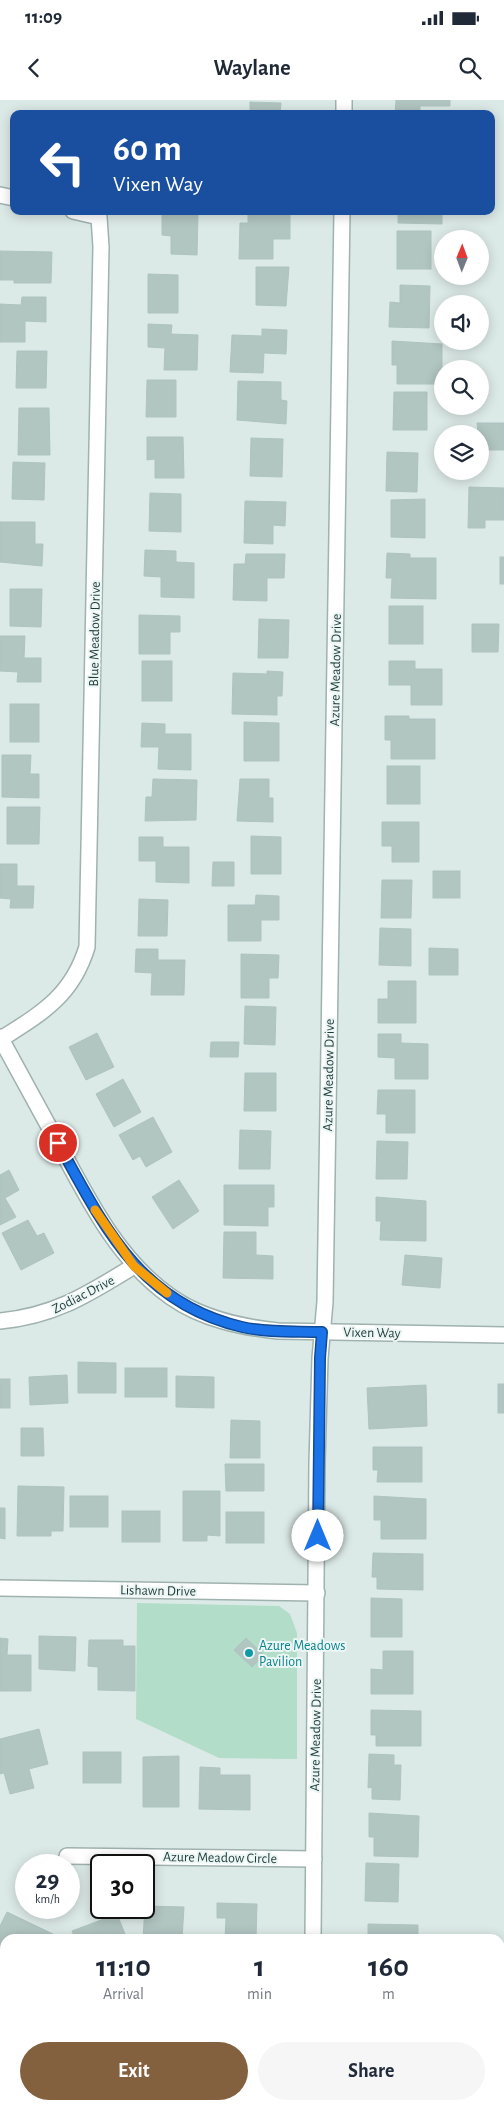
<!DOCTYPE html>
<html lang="en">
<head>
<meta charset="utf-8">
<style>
	:root { --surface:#fff; --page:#f6f6f7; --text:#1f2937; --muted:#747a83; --accent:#83603e }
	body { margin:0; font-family:"Alegreya Sans",sans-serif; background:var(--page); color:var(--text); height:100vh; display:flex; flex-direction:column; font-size:19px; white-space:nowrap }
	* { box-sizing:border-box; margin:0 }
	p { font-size:16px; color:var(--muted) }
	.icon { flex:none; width:28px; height:28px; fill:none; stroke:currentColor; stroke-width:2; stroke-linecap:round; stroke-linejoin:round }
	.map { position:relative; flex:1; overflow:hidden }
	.side { position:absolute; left:0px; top:1834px; width:505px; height:176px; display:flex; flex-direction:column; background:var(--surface); border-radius:15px 15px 0 0; box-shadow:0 2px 12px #0003 }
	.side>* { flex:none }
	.guide { position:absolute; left:10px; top:10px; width:485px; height:105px; border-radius:10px; box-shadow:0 2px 12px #0003; background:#1a4fa0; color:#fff; overflow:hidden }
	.needle { width:32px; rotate:1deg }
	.fabs { position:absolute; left:434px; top:130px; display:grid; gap:10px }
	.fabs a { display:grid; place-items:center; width:55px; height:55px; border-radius:50%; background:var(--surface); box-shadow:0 2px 12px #0003; font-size:25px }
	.speed { position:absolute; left:15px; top:1754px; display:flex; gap:10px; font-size:25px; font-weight:700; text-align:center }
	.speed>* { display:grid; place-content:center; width:65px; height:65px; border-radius:50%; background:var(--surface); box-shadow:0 2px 12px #0003; line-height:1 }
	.speed small { font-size:12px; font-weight:400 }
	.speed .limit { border:2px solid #111; border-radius:8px; background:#fff; color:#111 }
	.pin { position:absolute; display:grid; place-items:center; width:42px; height:42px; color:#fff; margin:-21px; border:2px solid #fff; border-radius:50%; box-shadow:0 1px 5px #0007 }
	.me { position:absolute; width:55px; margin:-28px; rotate:0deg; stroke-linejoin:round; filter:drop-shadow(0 0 4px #0008) }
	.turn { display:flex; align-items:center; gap:18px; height:105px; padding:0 20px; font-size:22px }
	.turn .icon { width:65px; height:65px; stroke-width:2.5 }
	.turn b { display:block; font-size:35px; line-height:42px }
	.eta { display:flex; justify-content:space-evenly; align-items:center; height:85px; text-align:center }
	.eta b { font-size:30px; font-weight:700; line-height:35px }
	.button { display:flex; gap:10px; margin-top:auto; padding:10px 20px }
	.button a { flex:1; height:58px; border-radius:30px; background:var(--accent); color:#fff; font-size:20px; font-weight:700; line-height:58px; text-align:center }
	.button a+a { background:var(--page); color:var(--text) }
	.status { display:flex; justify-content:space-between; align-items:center; height:35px; padding:0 25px; background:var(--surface); direction:ltr }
	.status svg { height:14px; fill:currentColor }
	header { display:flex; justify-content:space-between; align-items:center; height:65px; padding:0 20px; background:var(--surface); font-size:22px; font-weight:700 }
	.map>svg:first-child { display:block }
</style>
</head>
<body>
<div class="status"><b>11:09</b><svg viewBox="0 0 49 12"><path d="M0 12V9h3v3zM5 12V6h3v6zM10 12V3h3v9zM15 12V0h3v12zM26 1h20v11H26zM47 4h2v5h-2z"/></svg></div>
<header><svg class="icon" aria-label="back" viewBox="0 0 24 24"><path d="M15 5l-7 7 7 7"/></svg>Waylane<svg class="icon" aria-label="search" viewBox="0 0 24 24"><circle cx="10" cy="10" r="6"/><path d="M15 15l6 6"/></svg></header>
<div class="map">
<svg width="504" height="2009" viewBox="0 0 504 2009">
	<rect width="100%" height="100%" fill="#dceae7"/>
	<polygon fill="#b2ddc9" points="137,1503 279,1506 290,1514 297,1533 297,1659 219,1658 136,1619"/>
	<g fill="#b1c5c1" stroke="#aec4c0">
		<polygon points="396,0 450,0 450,6 420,6 420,14 395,14"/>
		<polygon points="250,2 281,3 280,14 250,14"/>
		<polygon points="398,111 442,111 442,124 398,123"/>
		<polygon points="162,112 198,114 197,155 171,154 171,136 162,135"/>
		<polygon points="248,113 290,114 290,139 273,139 273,159 239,159 240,123 248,123"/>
		<rect x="397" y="131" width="34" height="38"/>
		<polygon points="0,151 52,152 51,183 14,183 14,180 0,180"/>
		<polygon points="256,167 289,167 286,206 256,205"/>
		<polygon points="148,174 178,175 178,213 148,213"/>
		<polygon points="400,185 430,186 429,228 389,227 390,202 400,203"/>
		<polygon points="22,197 46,197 46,222 25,221 25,242 0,242 0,204 21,205"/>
		<polygon points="148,224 172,225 171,234 198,235 197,270 164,270 165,248 148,247"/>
		<polygon points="262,229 287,230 286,254 264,253 263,273 230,272 232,235 262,236"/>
		<polygon points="392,241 442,244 442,284 397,284 397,265 392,265"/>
		<polygon points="17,251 47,251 46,288 16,288"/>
		<polygon points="147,280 176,280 176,317 146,317"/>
		<polygon points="238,281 281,282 281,300 287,301 286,324 237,320"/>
		<polygon points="394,292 427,292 427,330 393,330"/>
		<polygon points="19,308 49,308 50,355 18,355"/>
		<polygon points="477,323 504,323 504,350 480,350"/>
		<polygon points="147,337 183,337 184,378 155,378 155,359 147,360"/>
		<polygon points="251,338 283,339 282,377 250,376"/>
		<polygon points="387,352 418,353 417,392 386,391"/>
		<polygon points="13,362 45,363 44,400 12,399"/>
		<polygon points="469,387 504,388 504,420 485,420 485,428 468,428"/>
		<polygon points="150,393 181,394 181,432 149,431"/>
		<polygon points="425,399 425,438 391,437 391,400"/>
		<polygon points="245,401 286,402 285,426 273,425 273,444 244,443"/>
		<polygon points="0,422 35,422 35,444 43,444 42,466 0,462"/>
		<polygon points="145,450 176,451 176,462 194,463 194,498 161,497 161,477 144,476"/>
		<polygon points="387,453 410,454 410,458 436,458 436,499 391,498 392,478 386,478"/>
		<polygon points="246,454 285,454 284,478 267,478 267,501 233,500 234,464 245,464"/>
		<rect x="500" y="457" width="4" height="27"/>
		<polygon points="10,489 42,489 41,527 10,526"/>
		<rect x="389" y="506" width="34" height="38"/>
		<polygon points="139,515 180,516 180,532 170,532 170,554 139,554"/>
		<polygon points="259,519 289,520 288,558 258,558"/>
		<polygon points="472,524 499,524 498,552 472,552"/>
		<polygon points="0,536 25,536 24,558 41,558 41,582 17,582 18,572 0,571"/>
		<rect x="142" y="561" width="30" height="40"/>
		<polygon points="389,561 415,561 415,569 442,569 442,605 411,605 411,585 389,585"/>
		<polygon points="267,571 283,572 282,596 277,596 277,615 232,614 233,573 267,574"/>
		<rect x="10" y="604" width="29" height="38"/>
		<polygon points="385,616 409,616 409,619 435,619 435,659 391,659 391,640 385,640"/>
		<polygon points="244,622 279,623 279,661 244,661"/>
		<polygon points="142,623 165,624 165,634 191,634 191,670 158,669 159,647 141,647"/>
		<polygon points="2,655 31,655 30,674 39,674 39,698 2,697"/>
		<rect x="387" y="666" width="33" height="38"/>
		<polygon points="153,679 197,680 196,720 145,721 146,697 152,697"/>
		<polygon points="240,679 269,679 269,698 273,698 273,722 237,721"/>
		<polygon points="7,707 40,707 39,744 7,744"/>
		<polygon points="382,722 419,722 419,762 392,762 392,746 382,746"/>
		<polygon points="251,736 281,737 281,774 251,774"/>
		<polygon points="139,737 163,737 163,747 189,747 189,783 156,782 156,761 139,761"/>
		<polygon points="213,762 234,762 234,786 212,786"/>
		<polygon points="0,764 17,764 17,786 34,786 33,808 10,808 11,799 0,798"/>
		<rect x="433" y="771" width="27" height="27"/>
		<polygon points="382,780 412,780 411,818 381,818"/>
		<polygon points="256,795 279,796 279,820 261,820 261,841 228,841 228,805 255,805"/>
		<polygon points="139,799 168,800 167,836 138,836"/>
		<polygon points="380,828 411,829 411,866 379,865"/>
		<polygon points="429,848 458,849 458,875 429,875"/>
		<polygon points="136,849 158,849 158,860 185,860 184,895 151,895 152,873 135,872"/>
		<polygon points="241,854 279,855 278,878 269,878 269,898 241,898"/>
		<polygon points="388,881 416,881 416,923 378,923 378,899 388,899"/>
		<polygon points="245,906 276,907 275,945 244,944"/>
		<polygon points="97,933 114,967 86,980 69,947"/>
		<polygon points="378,934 401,934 401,943 428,944 428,979 395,979 395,958 378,957"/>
		<polygon points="211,942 239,942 238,957 210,957"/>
		<polygon points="245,973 276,973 276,1011 244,1011"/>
		<polygon points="123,979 141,1012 114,1027 96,994"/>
		<polygon points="378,990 415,990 415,1033 386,1033 386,1014 377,1014"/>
		<polygon points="153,1017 172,1052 146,1067 140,1056 133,1060 119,1035"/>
		<polygon points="240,1030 271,1031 270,1069 239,1069"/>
		<polygon points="377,1041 408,1042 407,1079 376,1079"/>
		<polygon points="9,1070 19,1090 5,1098 16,1117 0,1125 0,1075"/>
		<polygon points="179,1080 199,1111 173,1129 152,1097"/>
		<polygon points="224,1085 274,1085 274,1107 268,1107 268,1126 224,1125"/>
		<polygon points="376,1097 426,1101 426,1141 380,1140 381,1121 376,1121"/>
		<polygon points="28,1120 37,1136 44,1133 54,1153 21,1170 2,1133"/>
		<polygon points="224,1132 256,1132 256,1155 273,1156 273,1179 223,1178"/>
		<polygon points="405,1155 442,1158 440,1188 402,1185"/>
		<polygon points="78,1262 116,1263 116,1293 78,1293"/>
		<rect x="125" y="1268" width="42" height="29"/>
		<polygon points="67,1275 68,1303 30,1305 29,1277"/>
		<polygon points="176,1276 214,1277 214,1308 176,1307"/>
		<rect x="0" y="1279" width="10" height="29"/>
		<rect x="498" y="1284" width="6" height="29"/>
		<polygon points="426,1285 427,1326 369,1329 367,1288"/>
		<polygon points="231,1320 260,1321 260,1358 230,1358"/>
		<polygon points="21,1328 43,1328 44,1356 21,1356"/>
		<polygon points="373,1347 422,1347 422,1382 377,1382 378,1370 373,1370"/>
		<polygon points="225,1364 264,1364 264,1391 226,1391"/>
		<polygon points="18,1386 64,1387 63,1431 51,1431 51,1436 17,1436"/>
		<polygon points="183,1391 220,1391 220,1436 207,1435 207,1441 183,1441"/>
		<rect x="70" y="1396" width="38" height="31"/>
		<polygon points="374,1396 426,1399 426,1439 381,1439 381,1420 374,1420"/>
		<polygon points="0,1408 5,1408 5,1439 0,1438"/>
		<rect x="122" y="1411" width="38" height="31"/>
		<rect x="226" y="1412" width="38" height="31"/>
		<polygon points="373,1453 423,1454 423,1490 377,1489 377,1477 372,1477"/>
		<polygon points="371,1498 402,1499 402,1537 371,1537"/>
		<polygon points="39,1536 76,1537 75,1571 39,1569"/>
		<polygon points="0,1538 8,1539 7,1555 31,1555 31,1591 0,1591"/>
		<polygon points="246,1538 264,1555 252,1567 234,1550"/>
		<polygon points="89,1540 123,1540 123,1546 135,1546 135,1591 98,1590 98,1567 88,1566"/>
		<polygon points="383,1551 413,1551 413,1594 371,1594 371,1569 383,1570"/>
		<polygon points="371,1610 421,1611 421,1646 376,1646 376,1635 371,1635"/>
		<polygon points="39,1629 48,1664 29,1669 34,1688 10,1694 4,1673 0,1674 0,1639"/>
		<rect x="83" y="1652" width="38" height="31"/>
		<polygon points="369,1654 394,1655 394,1665 401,1665 400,1700 372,1699 372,1687 368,1688"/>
		<polygon points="179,1656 179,1707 143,1707 143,1657"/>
		<polygon points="200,1667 220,1668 220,1675 250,1675 250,1710 199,1709"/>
		<polygon points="369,1713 419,1716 418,1757 374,1756 374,1737 369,1737"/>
		<polygon points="366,1763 399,1764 398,1802 365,1801"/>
		<polygon points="217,1803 257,1804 256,1839 225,1839 226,1818 217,1818"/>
		<polygon points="145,1806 184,1807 182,1839 143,1839"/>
		<polygon points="7,1812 53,1834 51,1839 5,1839 5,1867 0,1865 0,1826"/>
		<polygon points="117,1814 127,1839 75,1839 72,1831"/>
		<polygon points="368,1824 418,1825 418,1839 368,1839"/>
		<rect x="0" y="1942" width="5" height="30"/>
		<polygon points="365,2005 416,2005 415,2009 364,2009"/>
	</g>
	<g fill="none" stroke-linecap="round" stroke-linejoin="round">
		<defs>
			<g id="minor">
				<polyline points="344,14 344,0"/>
				<polyline points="0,95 14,98"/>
				<path d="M0,937C20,974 40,1010 60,1047C89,1101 119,1161 171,1197C202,1219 241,1227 278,1231L504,1235"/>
				<path d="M1,939C42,913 72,896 87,847L101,147L99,117L73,111"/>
				<path d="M0,1221C55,1216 88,1194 134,1166"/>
				<polyline points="0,1488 317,1493"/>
				<polyline points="67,1756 314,1759"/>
				<polyline points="313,1839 317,1363 320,1258 325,1202 342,111"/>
				<polyline points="310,2009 310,2005"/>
			</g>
		</defs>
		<use href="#minor" stroke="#9fb2af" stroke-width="18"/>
		<use href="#minor" stroke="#fff" stroke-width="15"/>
	</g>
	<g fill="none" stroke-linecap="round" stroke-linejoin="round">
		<defs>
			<path id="route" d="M58,1043C104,1127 140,1203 242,1227C268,1233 296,1231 322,1232L320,1258L318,1436"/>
		</defs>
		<use href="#route" stroke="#114b97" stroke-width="12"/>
		<use href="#route" stroke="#1a73e8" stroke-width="9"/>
		<polyline stroke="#f59e0b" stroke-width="9" points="95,1110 134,1166 167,1193"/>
	</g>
	<circle fill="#0f9aa8" stroke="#ecf6f4" stroke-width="2" cx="249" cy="1553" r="5"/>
	<g text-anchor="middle" stroke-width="4" stroke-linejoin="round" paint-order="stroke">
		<g font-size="14" fill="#1d3a39" stroke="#ecf6f4">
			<text transform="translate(94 534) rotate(-89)" y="5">Blue Meadow Drive</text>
			<text transform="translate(335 570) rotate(-89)" y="5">Azure Meadow Drive</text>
			<text transform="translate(328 975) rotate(-89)" y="5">Azure Meadow Drive</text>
			<text transform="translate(83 1194) rotate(-27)" y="5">Zodiac Drive</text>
			<text transform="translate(372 1232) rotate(1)" y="5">Vixen Way</text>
			<text transform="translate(158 1490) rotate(1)" y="5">Lishawn Drive</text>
			<text transform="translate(315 1635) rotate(-89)" y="5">Azure Meadow Drive</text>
			<text transform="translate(220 1757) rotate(1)" y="5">Azure Meadow Circle</text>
		</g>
		<g font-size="14" fill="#0d838f" stroke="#ecf6f4" text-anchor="start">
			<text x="259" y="1550">Azure Meadows<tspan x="259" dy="16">Pavilion</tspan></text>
		</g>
	</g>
</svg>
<div class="fabs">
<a><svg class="needle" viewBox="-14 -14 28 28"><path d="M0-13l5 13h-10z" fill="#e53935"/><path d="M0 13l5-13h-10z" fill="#747a83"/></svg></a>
<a><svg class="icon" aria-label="sound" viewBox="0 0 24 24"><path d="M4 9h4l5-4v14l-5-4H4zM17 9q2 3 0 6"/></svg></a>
<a><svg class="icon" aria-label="search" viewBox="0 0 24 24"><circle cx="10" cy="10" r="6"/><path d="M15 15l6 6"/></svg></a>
<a><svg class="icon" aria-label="layers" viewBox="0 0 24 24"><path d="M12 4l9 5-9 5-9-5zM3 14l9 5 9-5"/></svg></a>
</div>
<div class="speed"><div>29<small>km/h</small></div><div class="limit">30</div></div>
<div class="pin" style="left:58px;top:1043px;background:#d93025"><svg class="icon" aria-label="arrive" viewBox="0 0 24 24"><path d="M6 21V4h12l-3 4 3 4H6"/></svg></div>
<svg class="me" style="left:318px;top:1436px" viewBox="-20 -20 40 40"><circle r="19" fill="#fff"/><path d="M0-13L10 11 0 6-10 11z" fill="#1a73e8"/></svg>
<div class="guide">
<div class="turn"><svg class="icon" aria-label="left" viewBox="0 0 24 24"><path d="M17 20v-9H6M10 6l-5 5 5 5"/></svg><div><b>60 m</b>Vixen Way</div></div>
</div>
<section class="side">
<div class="eta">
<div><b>11:10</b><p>Arrival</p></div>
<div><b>1</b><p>min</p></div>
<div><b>160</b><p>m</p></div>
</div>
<div class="button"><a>Exit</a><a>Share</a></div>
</section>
</div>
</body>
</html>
